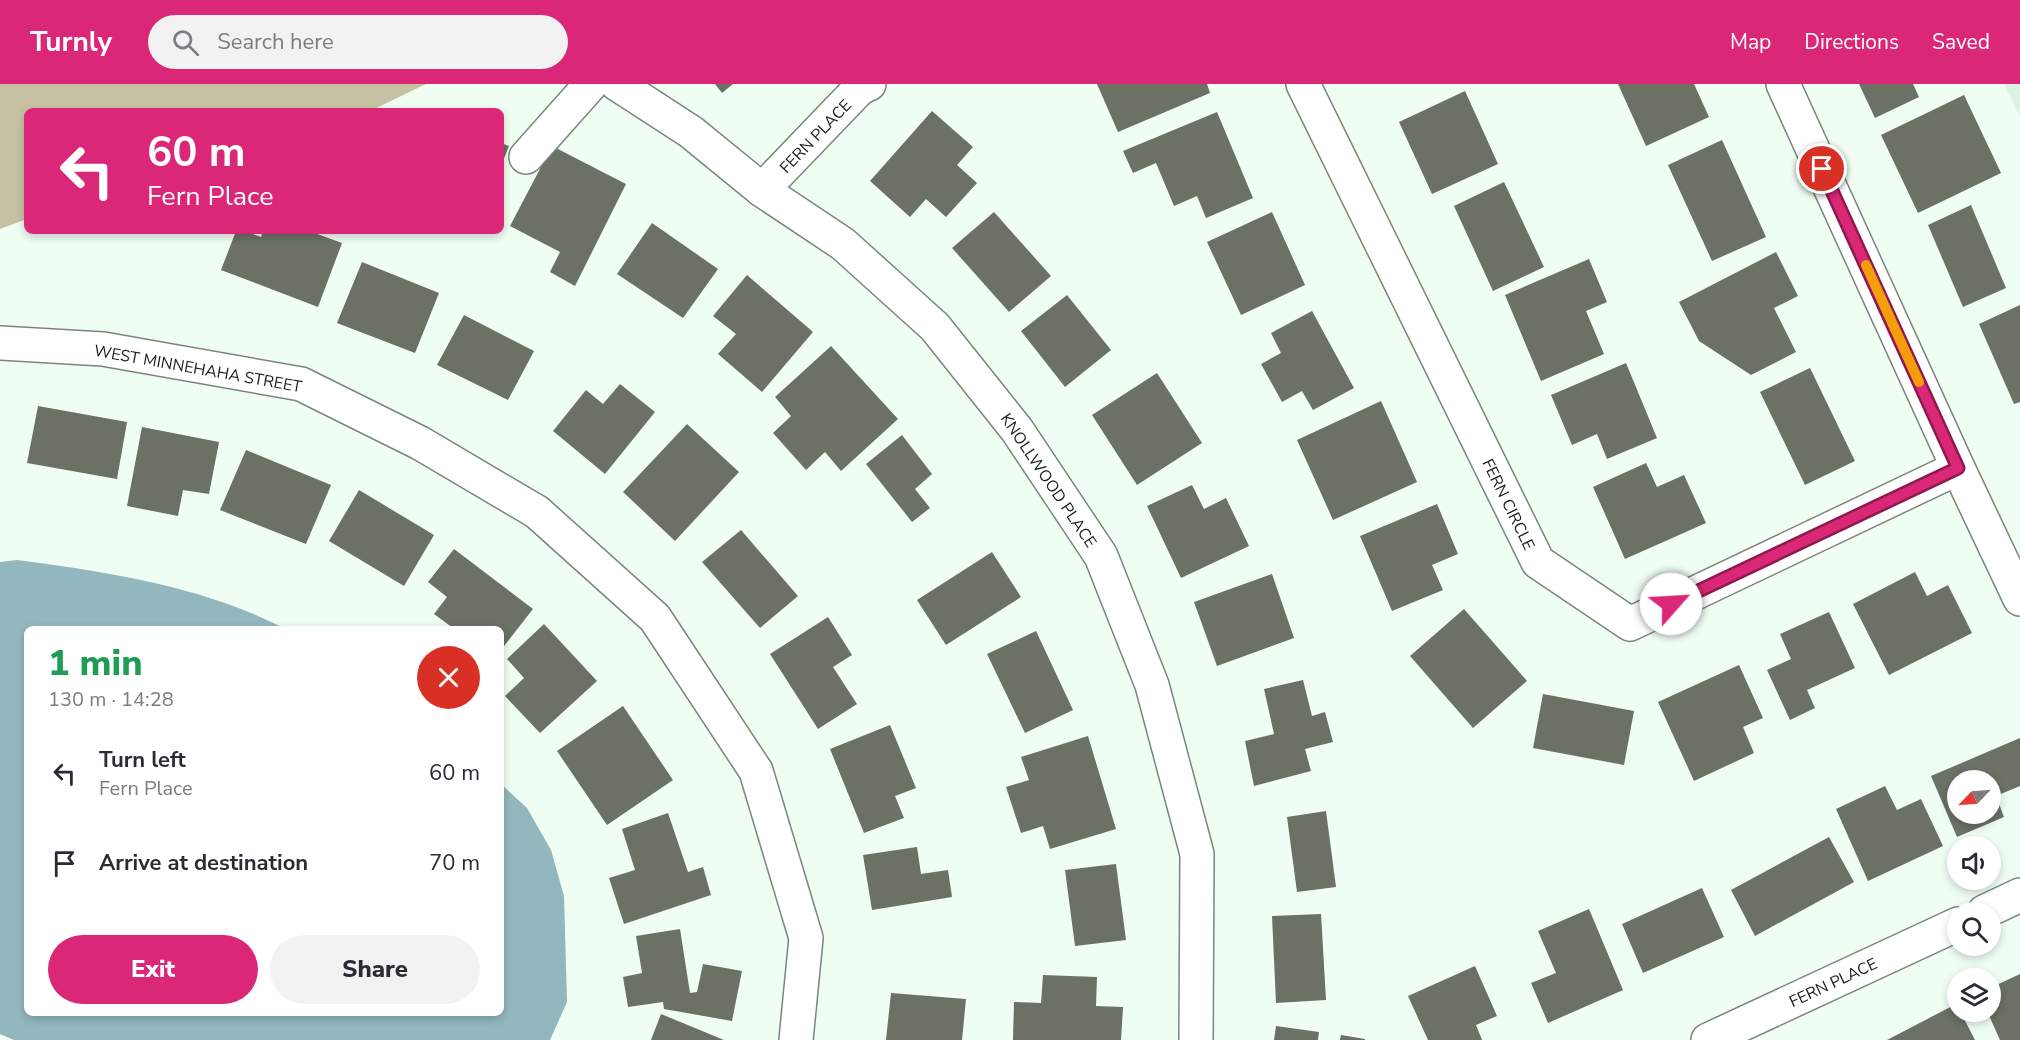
<!DOCTYPE html>
<html lang="en">
<head>
<meta charset="utf-8">
<style>
	:root { --surface:#fff; --page:#f2f2f3; --text:#2b2b33; --muted:#7c7c81; --accent:#db2777 }
	body { margin:0; font-family:"Nunito Sans",sans-serif; background:var(--page); color:var(--text); height:100vh; display:flex; flex-direction:column; font-size:22px; white-space:nowrap }
	* { box-sizing:border-box; margin:0 }
	p { font-size:20px; color:var(--muted) }
	.icon { flex:none; width:33px; height:33px; fill:none; stroke:currentColor; stroke-width:2; stroke-linecap:round; stroke-linejoin:round }
	.map { position:relative; flex:1; overflow:hidden }
	.sheet { position:absolute; left:24px; top:542px; width:480px; height:390px; display:flex; flex-direction:column; background:var(--surface); border-radius:9px; box-shadow:0 3px 9px #0003 }
	.sheet>* { flex:none }
	.hud { position:absolute; left:24px; top:24px; width:480px; height:126px; border-radius:9px; box-shadow:0 3px 9px #0003; background:#db2777; color:#fff; overflow:hidden }
	.needle { width:39px; rotate:245deg }
	.controls { position:absolute; left:1947px; top:686px; display:grid; gap:12px }
	.controls a { display:grid; place-items:center; width:54px; height:54px; border-radius:50%; background:var(--surface); box-shadow:0 3px 9px #0003; font-size:30px }
	.pin { position:absolute; display:grid; place-items:center; width:51px; height:51px; color:#fff; margin:-26px; border:3px solid #fff; border-radius:50%; box-shadow:0 2px 6px #0007 }
	.me { position:absolute; width:66px; margin:-33px; rotate:64deg; stroke-linejoin:round; filter:drop-shadow(0 0 4px #0008) }
	.turn { display:flex; align-items:center; gap:21px; height:126px; padding:0 24px; font-size:27px }
	.turn .icon { width:78px; height:78px; stroke-width:2.5 }
	.turn b { display:block; font-size:42px; line-height:51px }
	.round { display:grid; place-items:center; flex:none; width:63px; height:63px; border-radius:32px; background:var(--page) }
	.headline { display:flex; align-items:center; justify-content:space-between; height:102px; padding:0 24px }
	h1 { font-size:36px; font-weight:800; line-height:45px; color:#1e9e55 }
	.action { display:flex; gap:12px; margin-top:auto; padding:12px 24px }
	.action a { flex:1; height:69px; border-radius:36px; background:var(--accent); color:#fff; font-size:24px; font-weight:800; line-height:69px; text-align:center }
	.action a+a { background:var(--page); color:var(--text) }
	ul { padding:0; list-style:none }
	li { display:flex; align-items:center; gap:18px; height:90px; padding:0 24px }
	li div { flex:1 }
	li b { display:block; font-size:22px }
	li em { font-style:normal }
	header { display:flex; align-items:center; gap:36px; box-sizing:border-box; height:84px; padding:0 30px; background:var(--accent); color:#fff }
	header strong { font-size:28px }
	nav { display:flex; gap:33px; margin-inline-start:auto; font-size:21px }
	.search { width:420px; height:54px; background:var(--page); display:flex; align-items:center; gap:15px; box-sizing:border-box; padding:0 21px; border-radius:33px; color:var(--muted); font-size:22px }
	.map>svg:first-child { display:block }
</style>
</head>
<body>
<header>
<strong>Turnly</strong>
<div class="search"><svg class="icon" aria-label="search" viewBox="0 0 24 24"><circle cx="10" cy="10" r="6"/><path d="M15 15l6 6"/></svg>Search here</div>
<nav><a>Map</a><a>Directions</a><a>Saved</a></nav>
</header>
<div class="map">
<svg width="2020" height="956" viewBox="0 0 2020 956">
	<rect width="100%" height="100%" fill="#effdf3"/>
	<polygon fill="#def2e3" points="2004,0 2020,0 2020,33"/>
	<polygon fill="#c7c1a4" points="0,0 426,0 370,27 27,27 27,135 0,145"/>
	<path fill="#92b7be" d="M17,476C108,488 201,502 284,544H27V928H501V700L527,724L551,766L564,812L567,918L550,956H14L0,950V478Z"/>
	<g fill="#6b7165" fill-rule="evenodd">
		<polygon points="715,0 733,0 722,9"/>
		<polygon points="1097,0 1207,0 1210,9 1118,48"/>
		<polygon points="1618,0 1694,0 1709,33 1646,62"/>
		<polygon points="1859,0 1913,0 1919,13 1875,34"/>
		<polygon points="1465,7 1498,80 1432,110 1399,38"/>
		<polygon points="1964,11 2001,89 1918,129 1881,51"/>
		<polygon points="932,27 973,63 957,81 977,99 946,133 926,115 910,133 870,97"/>
		<polygon points="1217,28 1253,114 1206,134 1197,112 1174,122 1156,79 1133,89 1123,67"/>
		<polygon points="1722,56 1766,153 1712,177 1668,81"/>
		<polygon points="501,59 509,62 501,82"/>
		<polygon points="552,62 626,100 575,202 550,188 560,168 510,142"/>
		<polygon points="1504,98 1544,183 1493,207 1454,122"/>
		<polygon points="1971,121 2006,204 1963,223 1928,141"/>
		<polygon points="994,128 1051,192 1009,228 952,164"/>
		<polygon points="1272,128 1305,201 1241,231 1207,158"/>
		<polygon points="652,139 718,185 683,234 617,190"/>
		<polygon points="236,147 245,147 261,153 263,147 309,147 342,159 318,223 221,186"/>
		<polygon points="1776,168 1798,212 1774,224 1796,268 1751,291 1699,257 1679,218"/>
		<polygon points="1589,175 1607,218 1586,227 1604,270 1541,297 1505,211"/>
		<polygon points="362,178 439,209 415,269 337,239"/>
		<polygon points="747,191 813,248 762,308 718,270 736,250 713,232"/>
		<polygon points="1067,211 1111,266 1065,303 1021,247"/>
		<polygon points="2020,221 2020,318 2014,320 1979,240"/>
		<polygon points="1312,227 1354,304 1313,326 1302,307 1282,318 1261,280 1281,269 1271,249"/>
		<polygon points="464,231 534,267 508,316 437,281"/>
		<polygon points="831,262 898,335 841,387 825,368 806,386 773,349 791,332 775,313"/>
		<polygon points="1626,279 1657,354 1607,375 1597,350 1572,361 1551,311"/>
		<polygon points="1810,284 1855,377 1805,401 1760,308"/>
		<polygon points="1157,289 1202,359 1137,401 1092,331"/>
		<polygon points="620,300 655,328 605,390 553,347 586,306 603,320"/>
		<polygon points="1381,317 1417,398 1333,436 1297,356"/>
		<polygon points="38,322 127,338 117,395 27,379"/>
		<polygon points="687,340 739,388 675,457 623,408"/>
		<polygon points="142,343 219,358 209,410 183,406 178,432 127,422"/>
		<polygon points="902,351 932,390 915,405 930,424 912,438 866,380"/>
		<polygon points="246,366 331,401 306,460 220,426"/>
		<polygon points="1646,379 1657,403 1684,391 1706,439 1625,475 1593,403"/>
		<polygon points="1192,401 1204,425 1226,414 1249,462 1181,494 1147,422"/>
		<polygon points="359,406 434,451 404,502 329,457"/>
		<polygon points="1437,420 1458,470 1432,481 1443,506 1392,527 1360,452"/>
		<polygon points="741,446 798,512 760,544 702,478"/>
		<polygon points="454,465 533,525 501,566 501,544 453,544 434,530 447,513 428,498"/>
		<polygon points="992,468 1021,513 946,561 917,516"/>
		<polygon points="1915,488 1927,512 1948,501 1972,549 1889,591 1853,520"/>
		<polygon points="1272,490 1294,554 1217,582 1194,518"/>
		<polygon points="1464,525 1527,597 1473,644 1410,572"/>
		<polygon points="1829,528 1855,584 1807,606 1815,624 1790,636 1767,586 1791,575 1780,550"/>
		<polygon points="828,533 852,571 833,583 857,620 818,645 770,570"/>
		<polygon points="544,540 597,597 540,649 505,612 524,594 507,575"/>
		<polygon points="1036,547 1073,626 1025,649 987,570"/>
		<polygon points="1739,581 1763,634 1743,643 1754,669 1694,697 1658,618"/>
		<polygon points="1303,596 1312,632 1325,628 1333,658 1305,665 1311,687 1254,702 1245,657 1274,650 1264,605"/>
		<polygon points="1543,610 1634,627 1624,681 1533,664"/>
		<polygon points="623,622 673,696 607,741 557,667"/>
		<polygon points="890,641 916,704 895,712 904,734 864,749 830,665"/>
		<polygon points="1088,652 1116,745 1050,765 1043,742 1021,749 1006,703 1029,696 1021,673"/>
		<path d="M2020,654V702L1996,712L2004,733L1957,753L1931,692ZM1958,696H1990V729H1958Z"/>
		<polygon points="1885,702 1897,726 1921,715 1943,762 1868,797 1836,725"/>
		<polygon points="1326,727 1336,803 1297,808 1287,733"/>
		<polygon points="668,729 688,788 703,783 711,811 624,840 609,794 635,786 622,745"/>
		<polygon points="1829,753 1854,798 1755,852 1731,806"/>
		<polygon points="917,763 921,790 948,786 952,813 872,826 863,771"/>
		<polygon points="1116,780 1126,856 1075,862 1065,786"/>
		<polygon points="1702,804 1724,853 1643,889 1622,840"/>
		<polygon points="1589,825 1623,906 1548,939 1531,899 1556,889 1538,847"/>
		<polygon points="1321,830 1326,916 1276,919 1272,832"/>
		<polygon points="680,845 690,909 697,908 703,880 742,887 732,937 664,925 663,918 628,923 623,893 642,889 636,852"/>
		<polygon points="1475,882 1497,932 1476,941 1482,956 1428,956 1408,912"/>
		<polygon points="2020,890 2020,956 2000,956 1987,927 1990,927 1990,904"/>
		<polygon points="1043,891 1097,893 1096,922 1123,923 1121,956 1013,956 1014,918 1041,919"/>
		<polygon points="891,909 966,915 962,956 886,956"/>
		<polygon points="1956,920 1958,927 1960,927 1975,956 1887,956"/>
		<polygon points="661,930 724,956 651,956"/>
		<polygon points="1276,942 1319,948 1318,956 1274,956"/>
		<polygon points="1341,951 1365,955 1365,956 1340,956"/>
	</g>
	<g fill="none" stroke-linecap="round" stroke-linejoin="round">
		<defs>
			<g id="minor">
				<polyline points="617,0 691,48 762,106 843,160 935,243 1017,346 1101,472 1152,601 1197,770 1196,956"/>
				<polyline points="1303,0 1538,478 1630,540 1958,384"/>
				<polyline points="1783,0 1958,384 2020,515"/>
				<polyline points="526,73 591,0"/>
				<polyline points="762,106 860,4 869,0"/>
				<polyline points="0,259 103,265 301,300 420,359 537,428 655,534 756,687 806,854 796,956"/>
				<polyline points="1984,828 2020,811"/>
				<polyline points="1708,956 1958,840"/>
			</g>
		</defs>
		<use href="#minor" stroke="#7a867d" stroke-width="36"/>
		<use href="#minor" stroke="#fff" stroke-width="33"/>
	</g>
	<g fill="none" stroke-linecap="round" stroke-linejoin="round">
		<defs>
			<polyline id="route" points="1671,520 1958,384 1822,85"/>
		</defs>
		<use href="#route" stroke="#8e194d" stroke-width="15"/>
		<use href="#route" stroke="#db2777" stroke-width="10"/>
		<polyline stroke="#f59e0b" stroke-width="10" points="1866,181 1919,298"/>
	</g>
	<g text-anchor="middle" stroke-width="4.5" stroke-linejoin="round" paint-order="stroke">
		<g font-size="16" fill="#191e1a" stroke="#fff">
			<text transform="translate(815 52) rotate(-46)" y="6">FERN PLACE</text>
			<text transform="translate(198 284) rotate(10)" y="6">WEST MINNEHAHA STREET</text>
			<text transform="translate(1049 396) rotate(56)" y="6">KNOLLWOOD PLACE</text>
			<text transform="translate(1509 420) rotate(64)" y="6">FERN CIRCLE</text>
			<text transform="translate(1833 898) rotate(-25)" y="6">FERN PLACE</text>
		</g>
	</g>
</svg>
<div class="controls">
<a><svg class="needle" viewBox="-14 -14 28 28"><path d="M0-13l5 13h-10z" fill="#e53935"/><path d="M0 13l5-13h-10z" fill="#7c7c81"/></svg></a>
<a><svg class="icon" aria-label="sound" viewBox="0 0 24 24"><path d="M4 9h4l5-4v14l-5-4H4zM17 9q2 3 0 6"/></svg></a>
<a><svg class="icon" aria-label="search" viewBox="0 0 24 24"><circle cx="10" cy="10" r="6"/><path d="M15 15l6 6"/></svg></a>
<a><svg class="icon" aria-label="layers" viewBox="0 0 24 24"><path d="M12 4l9 5-9 5-9-5zM3 14l9 5 9-5"/></svg></a>
</div>
<div class="pin" style="left:1822px;top:85px;background:#d93025"><svg class="icon" aria-label="arrive" viewBox="0 0 24 24"><path d="M6 21V4h12l-3 4 3 4H6"/></svg></div>
<svg class="me" style="left:1671px;top:520px" viewBox="-20 -20 40 40"><circle r="19" fill="#fff"/><path d="M0-13L10 11 0 6-10 11z" fill="#db2777"/></svg>
<div class="hud">
<div class="turn"><svg class="icon" aria-label="left" viewBox="0 0 24 24"><path d="M17 20v-9H6M10 6l-5 5 5 5"/></svg><div><b>60 m</b>Fern Place</div></div>
</div>
<section class="sheet">
<div class="headline"><div><h1>1 min</h1><p>130 m · 14:28</p></div><a class="round" style="background:#d93025;color:#fff"><svg class="icon" aria-label="close" viewBox="0 0 24 24"><path d="M6 6l12 12M18 6L6 18"/></svg></a></div>
<ul>
<li><svg class="icon" aria-label="left" viewBox="0 0 24 24"><path d="M17 20v-9H6M10 6l-5 5 5 5"/></svg><div><b>Turn left</b><p>Fern Place</p></div><em>60 m</em></li>
<li><svg class="icon" aria-label="arrive" viewBox="0 0 24 24"><path d="M6 21V4h12l-3 4 3 4H6"/></svg><div><b>Arrive at destination</b></div><em>70 m</em></li>
</ul>
<div class="action"><a>Exit</a><a>Share</a></div>
</section>
</div>
</body>
</html>
